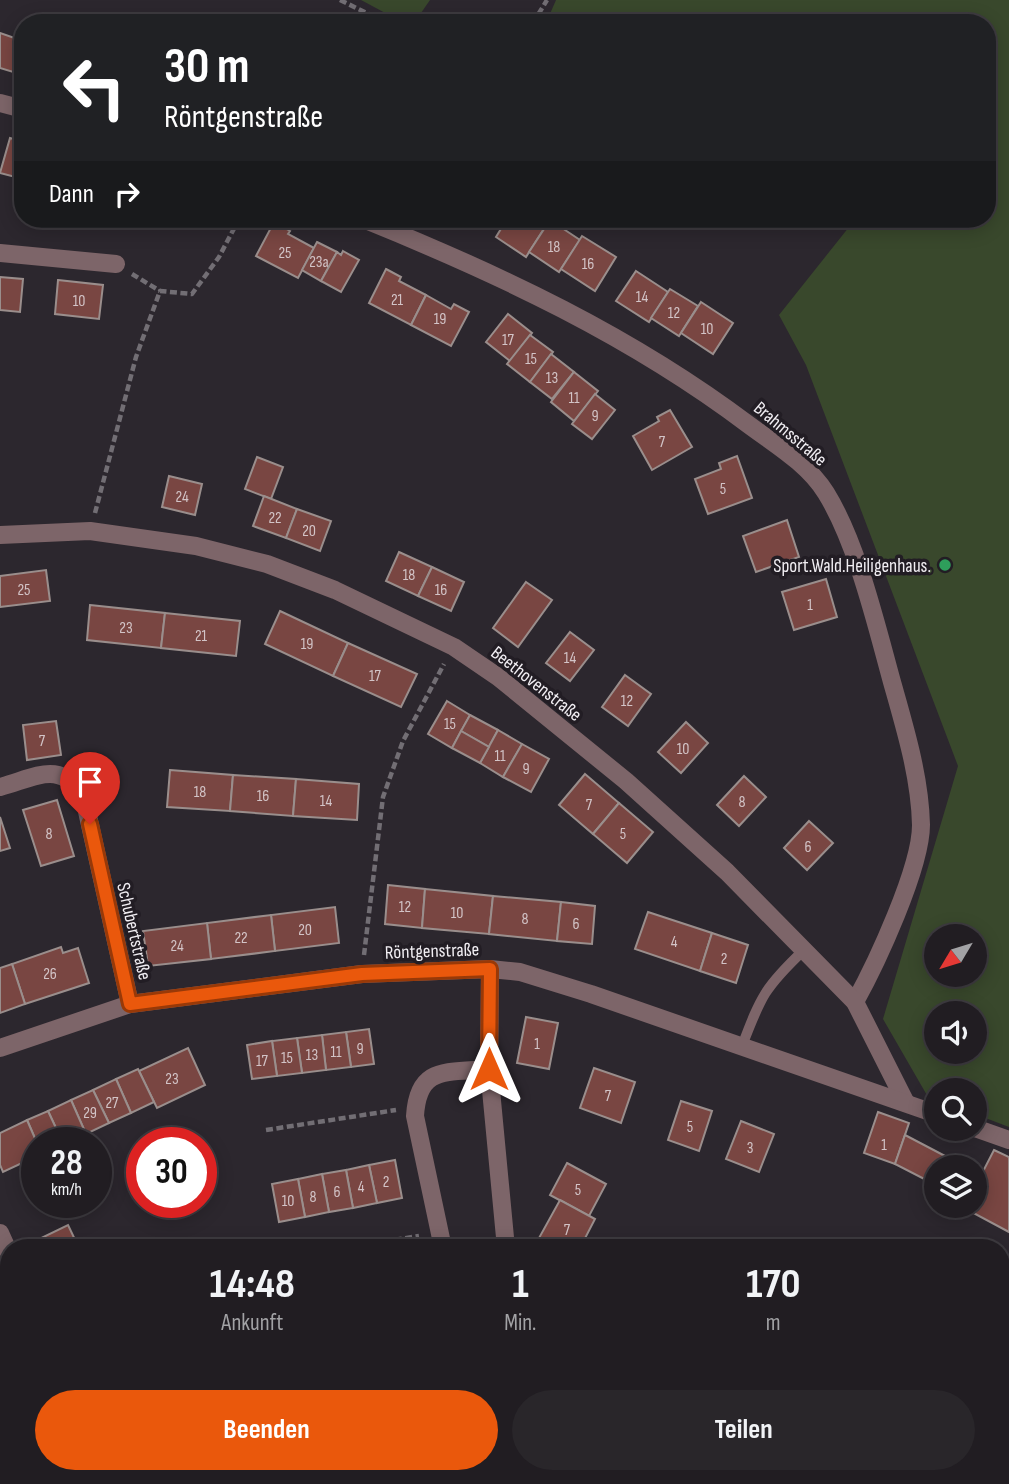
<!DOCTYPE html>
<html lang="de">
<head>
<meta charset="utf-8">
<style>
	:root { --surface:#211d22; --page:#29262a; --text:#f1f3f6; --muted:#a2a2a5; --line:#3e3b40; --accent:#ea580c }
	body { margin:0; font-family:"Sofia Sans Condensed",sans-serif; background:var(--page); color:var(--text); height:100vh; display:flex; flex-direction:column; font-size:26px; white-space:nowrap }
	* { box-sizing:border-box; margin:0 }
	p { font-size:23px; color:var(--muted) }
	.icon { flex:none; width:38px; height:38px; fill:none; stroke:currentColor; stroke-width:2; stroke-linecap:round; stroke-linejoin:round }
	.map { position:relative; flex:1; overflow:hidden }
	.panel { position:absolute; left:0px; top:1239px; width:1010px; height:245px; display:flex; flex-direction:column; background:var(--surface); border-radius:28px 28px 0 0; box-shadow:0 4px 18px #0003,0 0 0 2px var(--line) }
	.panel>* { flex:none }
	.banner { position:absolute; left:14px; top:14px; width:982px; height:214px; border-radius:28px; box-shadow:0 4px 18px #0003,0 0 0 2px var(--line); background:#202124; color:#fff; overflow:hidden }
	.needle { width:46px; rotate:232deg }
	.controls { position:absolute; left:924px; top:924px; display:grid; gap:14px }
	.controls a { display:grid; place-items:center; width:63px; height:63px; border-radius:50%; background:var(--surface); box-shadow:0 4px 18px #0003,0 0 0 2px var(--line); font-size:35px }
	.speed { position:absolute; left:21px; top:1127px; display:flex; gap:14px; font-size:35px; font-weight:700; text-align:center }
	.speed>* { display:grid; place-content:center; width:91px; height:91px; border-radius:50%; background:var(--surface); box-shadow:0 4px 18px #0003,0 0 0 2px var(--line); line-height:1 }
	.speed small { font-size:18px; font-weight:400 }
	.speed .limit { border:10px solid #d22; background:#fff; color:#111 }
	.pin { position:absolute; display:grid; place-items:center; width:60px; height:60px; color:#fff; margin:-72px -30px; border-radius:50% 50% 50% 0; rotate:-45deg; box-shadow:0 0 7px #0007 }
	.pin .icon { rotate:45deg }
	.me { position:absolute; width:77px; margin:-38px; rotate:0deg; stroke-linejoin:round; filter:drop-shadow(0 0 5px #0008) }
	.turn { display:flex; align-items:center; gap:24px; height:147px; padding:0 35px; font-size:32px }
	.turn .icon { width:91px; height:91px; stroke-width:2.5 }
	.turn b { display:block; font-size:49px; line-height:60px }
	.then { display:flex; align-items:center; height:66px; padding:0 35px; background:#0003; gap:14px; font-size:26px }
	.eta { display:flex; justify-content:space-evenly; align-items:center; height:119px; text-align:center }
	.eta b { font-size:42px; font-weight:700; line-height:49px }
	.action { display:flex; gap:14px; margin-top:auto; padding:14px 35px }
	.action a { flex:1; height:80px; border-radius:42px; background:var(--accent); color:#fff; font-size:28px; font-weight:700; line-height:80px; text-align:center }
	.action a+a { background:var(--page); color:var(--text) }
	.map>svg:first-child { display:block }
</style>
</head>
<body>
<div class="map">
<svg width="1009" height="1484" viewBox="0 0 1009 1484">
	<rect width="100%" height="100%" fill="#2c272e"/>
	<polygon fill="#352c39" points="1009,1358 1009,1484 969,1484 972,1475 1001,1475 1001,1383"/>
	<g fill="#39482c" fill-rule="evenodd">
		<polygon points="361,0 430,0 414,23 404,23"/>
		<path d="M556,0H1009V1127L975,1114V1090H936V1100L928,1097L883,1019L958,766L806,365L779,315L853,222L848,219H987V23H546ZM975,936V975H936V936ZM975,1013V1052H936V1013Z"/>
	</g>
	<g fill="#794642" stroke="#9a8e8c" stroke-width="2">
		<polygon points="0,33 23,41 23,75 0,68"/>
		<polygon points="10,138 23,142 23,179 0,173"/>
		<polygon points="168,219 194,219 193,225"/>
		<polygon points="507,219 539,219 547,224 526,257 496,237"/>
		<polygon points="550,220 580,240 559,272 529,252"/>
		<polygon points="274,222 290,231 288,234 314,248 298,278 256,256"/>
		<polygon points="582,236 616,257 595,291 561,269"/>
		<polygon points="317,242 337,252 321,281 302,270"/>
		<polygon points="343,251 359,260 341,292 321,281 337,252 341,255"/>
		<polygon points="386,269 401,277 399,281 426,295 411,325 369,303"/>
		<polygon points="636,271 668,292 649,322 616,301"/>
		<polygon points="0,277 23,279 20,312 0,310"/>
		<polygon points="58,280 103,285 99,319 55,314"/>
		<polygon points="670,289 698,306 679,336 651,318"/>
		<polygon points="426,295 451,309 454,304 469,312 451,346 411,325"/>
		<polygon points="701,302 733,323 713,354 681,333"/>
		<polygon points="508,314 532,333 510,361 486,342"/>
		<polygon points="530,335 553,352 530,382 507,364"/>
		<polygon points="551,354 574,372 552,399 530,382"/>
		<polygon points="574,372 598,391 574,421 551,402"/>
		<polygon points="595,394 615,410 592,439 572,424"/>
		<polygon points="670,410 692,447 652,470 633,436 659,421 657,417"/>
		<polygon points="737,456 752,498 708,514 695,479 721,469 719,463"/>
		<polygon points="257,457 283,467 271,499 245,489"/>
		<polygon points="169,476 202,484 195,515 162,507"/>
		<polygon points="264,496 297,509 286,538 253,526"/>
		<polygon points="297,509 331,521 320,551 286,538"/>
		<polygon points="787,520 799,557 756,572 743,536"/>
		<polygon points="399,552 432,567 418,596 386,581"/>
		<polygon points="432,567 464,582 451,611 418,596"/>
		<polygon points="46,570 50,601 0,607 0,576"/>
		<polygon points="826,579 837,617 794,630 782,592"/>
		<polygon points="526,582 552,600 518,647 493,628"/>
		<polygon points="90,605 165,613 161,648 87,640"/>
		<polygon points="280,611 348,643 333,676 265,644"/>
		<polygon points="165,613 240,621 236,656 161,648"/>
		<polygon points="570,632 594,650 570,681 546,663"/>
		<polygon points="348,643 417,674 401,707 333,676"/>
		<polygon points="625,675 651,694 628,726 602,707"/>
		<polygon points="447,701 470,715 452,748 428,734"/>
		<polygon points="470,715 498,730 489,747 461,731"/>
		<polygon points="56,721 61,755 27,760 23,725"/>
		<polygon points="686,722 708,743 681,773 658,752"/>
		<polygon points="498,730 522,744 503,777 480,763"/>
		<polygon points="461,731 489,747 480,763 452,748"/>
		<polygon points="522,744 549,759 531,792 503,777"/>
		<polygon points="170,770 233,775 230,811 167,807"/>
		<polygon points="585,774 619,803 593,834 559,805"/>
		<polygon points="233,775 296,779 293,816 230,811"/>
		<polygon points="744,776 766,797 739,826 717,805"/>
		<polygon points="296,779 359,784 357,820 293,816"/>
		<polygon points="57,800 74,856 41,866 23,810"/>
		<polygon points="619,803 653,832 627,863 593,834"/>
		<polygon points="0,817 10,848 0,851"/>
		<polygon points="809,821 833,843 807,870 784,848"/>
		<polygon points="388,885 425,889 422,928 385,924"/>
		<polygon points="425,889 493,896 489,934 422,928"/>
		<polygon points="493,896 561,902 557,941 489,934"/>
		<polygon points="561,902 595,906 592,944 557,941"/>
		<polygon points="335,907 339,943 275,951 271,915"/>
		<polygon points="648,912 712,933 700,971 635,949"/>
		<polygon points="271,915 275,951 211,959 207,923"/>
		<polygon points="207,923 211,959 148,966 143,931"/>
		<polygon points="712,933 748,945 736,983 700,971"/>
		<polygon points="61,947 63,953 78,948 89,983 25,1004 12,964"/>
		<polygon points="12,964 25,1004 0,1013 0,968"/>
		<polygon points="526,1017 558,1023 549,1069 517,1063"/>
		<polygon points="369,1029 374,1064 351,1067 346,1032"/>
		<polygon points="346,1032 351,1067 326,1070 322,1035"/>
		<polygon points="322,1035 326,1070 302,1073 297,1038"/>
		<polygon points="297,1038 302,1073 277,1076 272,1041"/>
		<polygon points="272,1041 277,1076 252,1079 247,1045"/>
		<polygon points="188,1048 205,1085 157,1108 139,1071"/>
		<polygon points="594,1068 635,1082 621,1123 580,1108"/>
		<polygon points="138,1069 154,1102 131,1113 116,1079"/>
		<polygon points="116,1079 131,1113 109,1123 93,1090"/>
		<polygon points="93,1090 109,1123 86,1134 71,1100"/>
		<polygon points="71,1100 86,1134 63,1143 48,1111"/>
		<polygon points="681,1101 712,1111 699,1151 668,1140"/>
		<polygon points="48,1111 63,1143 37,1143 27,1120"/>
		<polygon points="878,1112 909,1123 895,1164 864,1153"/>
		<polygon points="27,1120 37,1143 37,1156 3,1172 0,1165 0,1133"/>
		<polygon points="741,1121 774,1134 759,1172 726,1159"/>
		<polygon points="905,1135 966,1167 936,1167 936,1185 895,1164"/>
		<polygon points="994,1150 1009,1157 1009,1232 964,1208 975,1206 975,1187"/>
		<polygon points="395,1160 402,1198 377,1203 369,1165"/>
		<polygon points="567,1163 606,1184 589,1216 550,1195"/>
		<polygon points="369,1165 377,1203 353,1208 346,1170"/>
		<polygon points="346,1170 353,1208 329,1212 322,1174"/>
		<polygon points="975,1172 981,1175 975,1187"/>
		<polygon points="322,1174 329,1212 305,1217 298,1179"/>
		<polygon points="298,1179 305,1217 279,1222 272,1184"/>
		<polygon points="560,1200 595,1219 580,1248 557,1248 539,1238"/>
		<polygon points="68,1225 79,1248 35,1248 33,1242"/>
		<polygon points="9,1404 9,1443 6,1437 0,1439 0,1408"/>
		<polygon points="23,1475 42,1475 26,1482"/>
		<polygon points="839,1475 886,1475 903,1479 902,1484 837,1484"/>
	</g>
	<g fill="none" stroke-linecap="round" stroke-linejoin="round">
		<g stroke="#726e74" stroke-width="4.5" stroke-dasharray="7 3.5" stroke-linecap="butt">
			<polyline points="340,0 387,23"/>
			<polyline points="533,23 547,0"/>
			<polyline points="132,274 160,291"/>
			<polyline points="95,513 136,357 160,291 192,294 219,257 239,219"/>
			<polyline points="364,955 383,797 403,741 444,664"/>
			<polyline points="266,1130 396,1110"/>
			<polyline points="343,1248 419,1236"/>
		</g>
		<path stroke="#7d6569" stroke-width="10" d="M742,1046C761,996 765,987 804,950"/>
		<g stroke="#7d6569" stroke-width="18">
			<polyline points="0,103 23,109"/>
			<path d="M363,219C499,274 631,336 749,425C776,445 808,464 826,493C857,543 876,624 892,682C905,728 920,777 921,825C921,868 876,964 855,1002"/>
			<polyline points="0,253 116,264"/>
			<polyline points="0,535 90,531 196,546 267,564 335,590 454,647 498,677 626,781 727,872 855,1002 906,1103"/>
			<path d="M0,787C37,777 61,759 84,798L130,1004"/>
			<polyline points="490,969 489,1069 506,1248"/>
			<polyline points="0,1048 130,1004 362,974 490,969 520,972 591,994 936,1114"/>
			<polyline points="975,1128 1009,1140"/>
			<polyline points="0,1233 9,1253"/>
			<path d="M443,1248L415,1116C418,1065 447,1073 489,1069"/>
			<polyline points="1001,1311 1009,1298"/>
			<polyline points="109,1475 112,1484"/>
			<polyline points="525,1475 526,1484"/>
			<polyline points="943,1484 945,1475"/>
		</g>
	</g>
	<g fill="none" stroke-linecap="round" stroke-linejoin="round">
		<defs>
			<polyline id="route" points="90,824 130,1004 362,974 490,969 489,1069"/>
		</defs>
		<use href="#route" stroke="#983908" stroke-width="18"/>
		<use href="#route" stroke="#ea580c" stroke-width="12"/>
	</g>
	<circle fill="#2e9e5b" stroke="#221d24" stroke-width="2.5" cx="945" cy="565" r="7"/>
	<g text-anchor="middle" stroke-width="7" stroke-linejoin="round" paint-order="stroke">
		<g font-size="16" fill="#d3c4c7">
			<text x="554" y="252">18</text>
			<text x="285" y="258">25</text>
			<text x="319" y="267">23a</text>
			<text x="588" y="269">16</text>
			<text x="642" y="302">14</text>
			<text x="397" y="305">21</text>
			<text x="79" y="306">10</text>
			<text x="674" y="318">12</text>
			<text x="440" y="324">19</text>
			<text x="707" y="334">10</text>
			<text x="508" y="345">17</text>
			<text x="531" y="364">15</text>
			<text x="552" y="383">13</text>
			<text x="574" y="403">11</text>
			<text x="595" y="421">9</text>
			<text x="662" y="447">7</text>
			<text x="723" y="494">5</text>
			<text x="182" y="502">24</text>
			<text x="275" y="523">22</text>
			<text x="309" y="536">20</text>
			<text x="409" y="580">18</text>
			<text x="24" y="595">25</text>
			<text x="441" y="595">16</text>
			<text x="810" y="610">1</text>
			<text x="126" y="633">23</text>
			<text x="201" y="641">21</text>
			<text x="307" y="649">19</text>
			<text x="570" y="663">14</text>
			<text x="375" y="681">17</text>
			<text x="627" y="706">12</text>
			<text x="450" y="729">15</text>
			<text x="42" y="746">7</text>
			<text x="683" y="754">10</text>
			<text x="500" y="761">11</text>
			<text x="526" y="774">9</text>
			<text x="200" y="797">18</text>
			<text x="263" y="801">16</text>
			<text x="326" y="806">14</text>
			<text x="742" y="807">8</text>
			<text x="589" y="810">7</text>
			<text x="49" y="839">8</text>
			<text x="623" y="839">5</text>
			<text x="808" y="852">6</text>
			<text x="405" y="912">12</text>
			<text x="457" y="918">10</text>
			<text x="525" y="924">8</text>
			<text x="576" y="929">6</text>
			<text x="305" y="935">20</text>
			<text x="241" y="943">22</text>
			<text x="674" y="947">4</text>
			<text x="177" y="951">24</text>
			<text x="724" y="964">2</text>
			<text x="50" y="979">26</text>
			<text x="537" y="1049">1</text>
			<text x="360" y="1054">9</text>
			<text x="336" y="1057">11</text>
			<text x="312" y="1060">13</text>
			<text x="287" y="1063">15</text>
			<text x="262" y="1066">17</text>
			<text x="172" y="1084">23</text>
			<text x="608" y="1101">7</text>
			<text x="112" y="1108">27</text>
			<text x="90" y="1118">29</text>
			<text x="690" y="1132">5</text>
			<text x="884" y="1150">1</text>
			<text x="750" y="1153">3</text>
			<text x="386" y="1187">2</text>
			<text x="361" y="1192">4</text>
			<text x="578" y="1195">5</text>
			<text x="337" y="1197">6</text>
			<text x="313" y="1202">8</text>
			<text x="288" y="1206">10</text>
			<text x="567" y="1235">7</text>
		</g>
		<g font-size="19" fill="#f1eef3" stroke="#221d24">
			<text transform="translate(791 433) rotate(40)" y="7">Brahmsstraße</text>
			<text transform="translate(537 683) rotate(38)" y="7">Beethovenstraße</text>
			<text transform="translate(135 931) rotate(77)" y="7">Schubertstraße</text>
			<text transform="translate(432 950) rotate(-2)" y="7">Röntgenstraße</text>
		</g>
		<g font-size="19" fill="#f1eef3" stroke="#221d24" text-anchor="end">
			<text x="931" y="572">Sport.Wald.Heiligenhaus.</text>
		</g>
	</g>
</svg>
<div class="controls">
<a><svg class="needle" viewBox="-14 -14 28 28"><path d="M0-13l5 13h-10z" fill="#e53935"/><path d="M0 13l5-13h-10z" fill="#a2a2a5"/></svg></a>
<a><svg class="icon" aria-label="sound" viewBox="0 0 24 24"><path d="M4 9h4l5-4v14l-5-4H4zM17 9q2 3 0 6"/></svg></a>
<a><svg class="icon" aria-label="search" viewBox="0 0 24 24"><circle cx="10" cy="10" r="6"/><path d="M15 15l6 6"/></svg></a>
<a><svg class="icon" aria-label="layers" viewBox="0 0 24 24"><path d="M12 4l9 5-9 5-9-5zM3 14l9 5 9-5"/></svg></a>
</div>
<div class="speed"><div>28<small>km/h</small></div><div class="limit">30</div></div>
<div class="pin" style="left:90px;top:824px;background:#d93025"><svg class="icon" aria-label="arrive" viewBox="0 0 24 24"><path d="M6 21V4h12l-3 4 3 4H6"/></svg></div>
<svg class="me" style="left:489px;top:1069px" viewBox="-20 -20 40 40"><path d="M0-17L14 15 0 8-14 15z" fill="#ea580c" stroke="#fff" stroke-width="4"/></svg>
<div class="banner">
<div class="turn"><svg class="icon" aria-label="left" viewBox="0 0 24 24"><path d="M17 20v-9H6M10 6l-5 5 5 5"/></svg><div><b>30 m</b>Röntgenstraße</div></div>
<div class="then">Dann<svg class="icon" aria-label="right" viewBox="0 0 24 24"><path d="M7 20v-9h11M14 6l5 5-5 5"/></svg></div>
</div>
<section class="panel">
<div class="eta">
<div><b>14:48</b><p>Ankunft</p></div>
<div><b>1</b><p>Min.</p></div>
<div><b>170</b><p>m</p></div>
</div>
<div class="action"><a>Beenden</a><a>Teilen</a></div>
</section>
</div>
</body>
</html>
